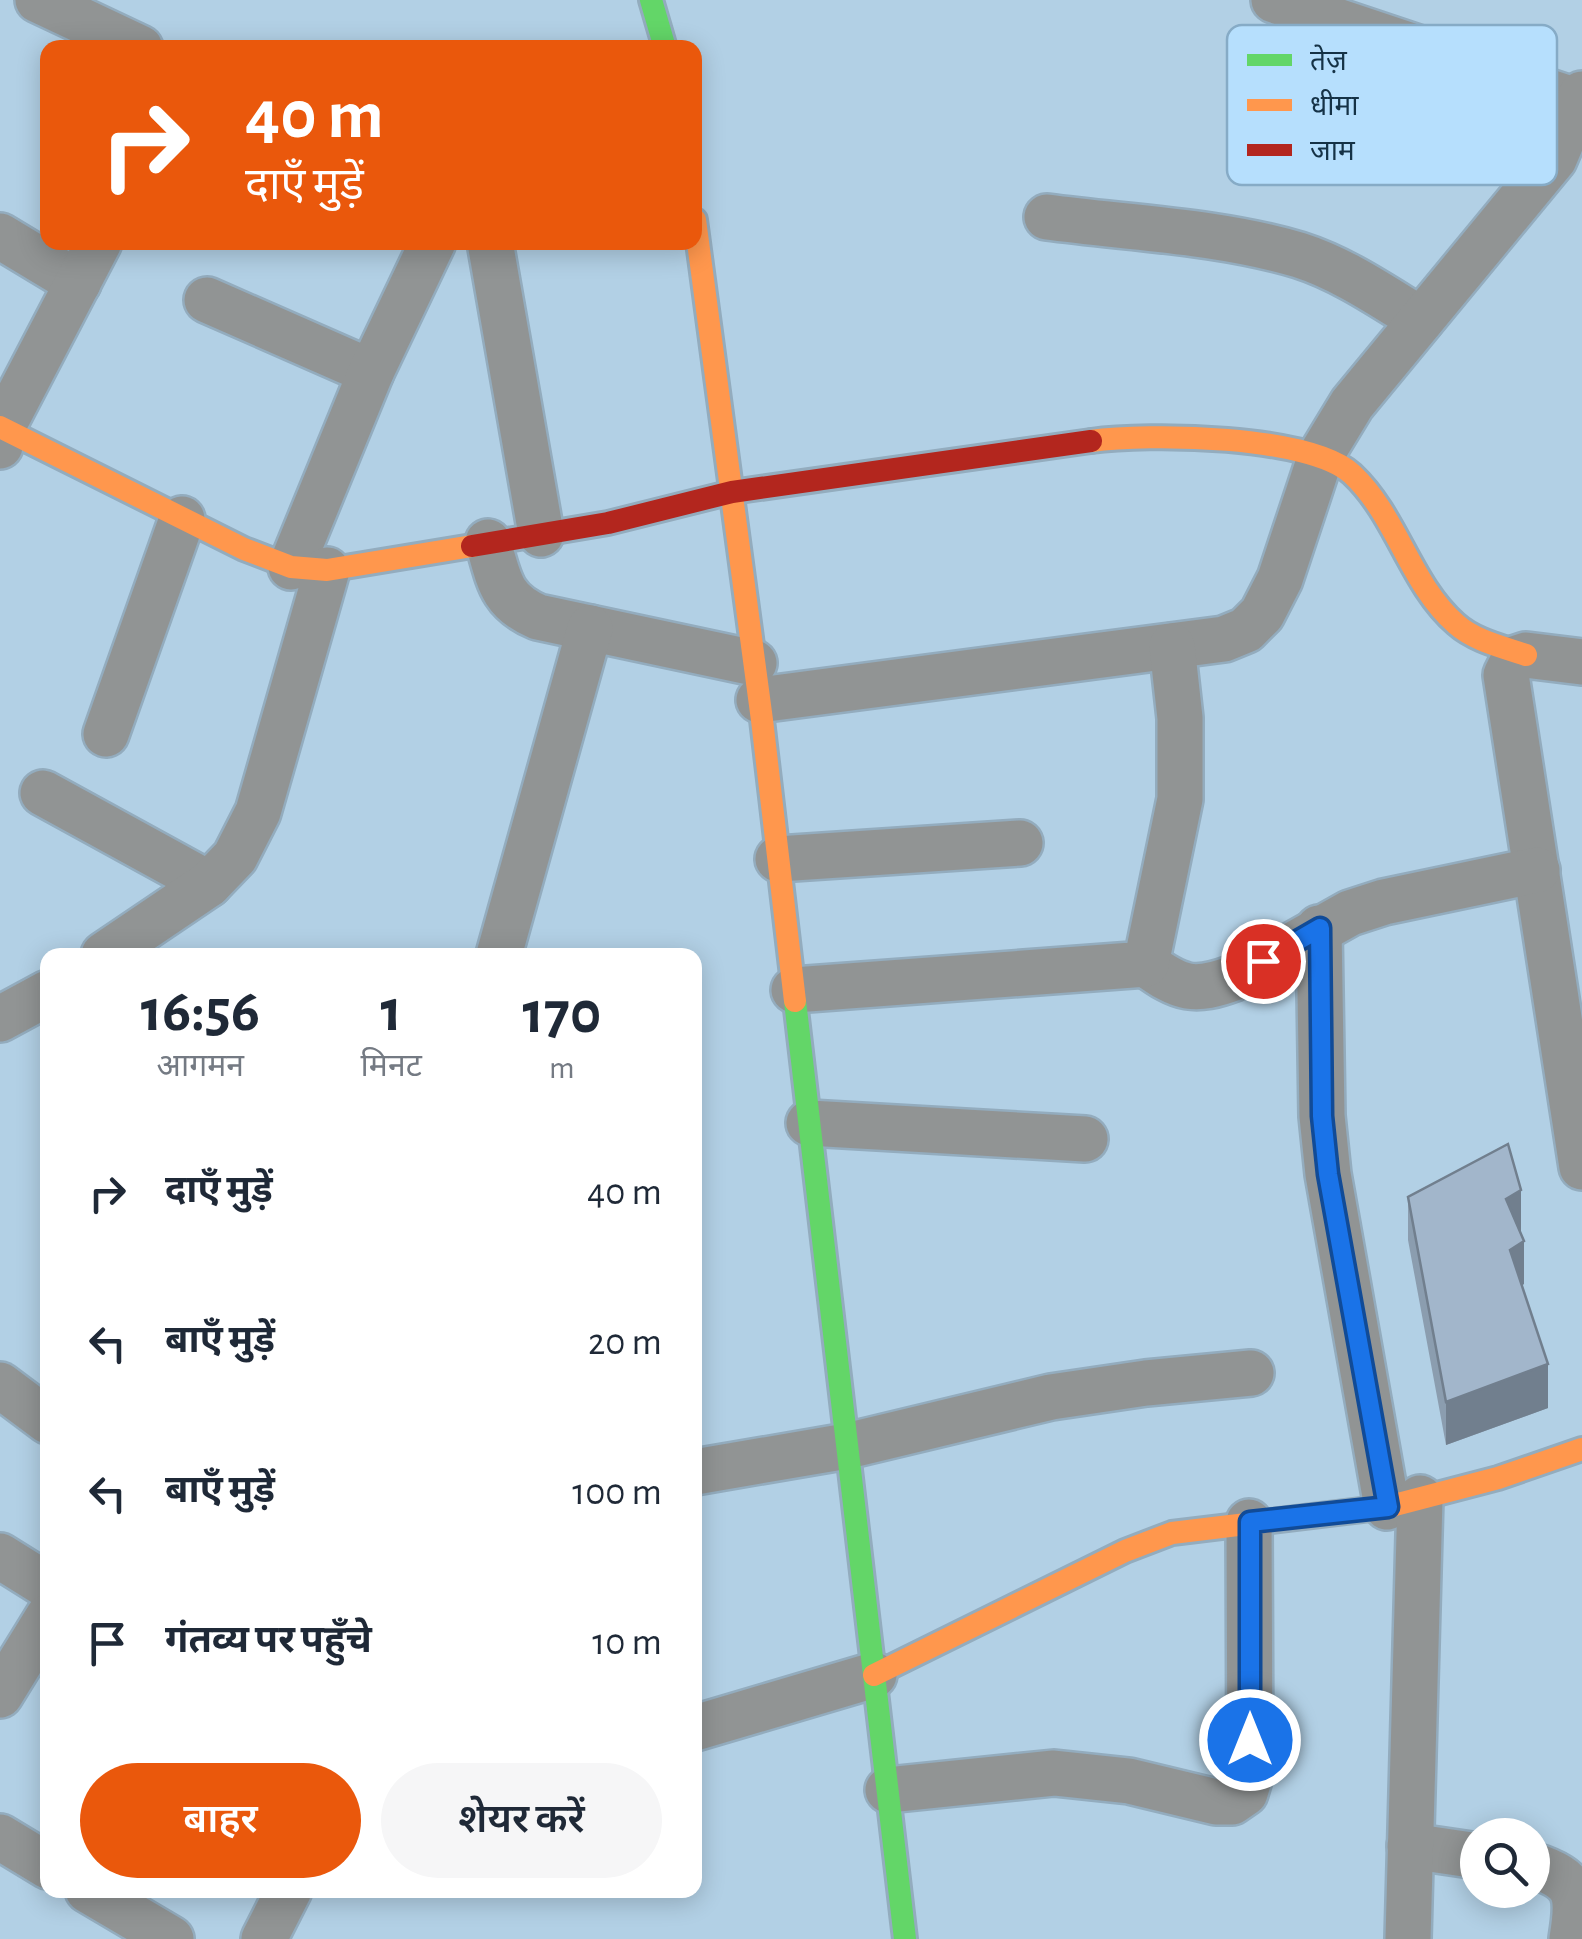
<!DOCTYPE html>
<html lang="hi">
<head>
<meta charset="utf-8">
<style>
	:root { --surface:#fff; --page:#f6f6f7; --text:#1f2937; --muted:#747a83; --accent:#ea580c }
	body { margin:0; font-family:"Alegreya Sans","Noto Sans Devanagari",sans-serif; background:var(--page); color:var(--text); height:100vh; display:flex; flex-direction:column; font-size:38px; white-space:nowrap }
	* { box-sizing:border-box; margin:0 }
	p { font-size:32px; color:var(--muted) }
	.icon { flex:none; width:55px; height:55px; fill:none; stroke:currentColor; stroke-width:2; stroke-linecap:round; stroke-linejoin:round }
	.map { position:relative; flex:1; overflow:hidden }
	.panel { position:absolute; left:40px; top:948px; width:662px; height:950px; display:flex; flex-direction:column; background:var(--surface); border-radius:20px; box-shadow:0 5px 25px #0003 }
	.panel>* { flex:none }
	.banner { position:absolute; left:40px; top:40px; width:662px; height:210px; border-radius:20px; box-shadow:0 5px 25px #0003; background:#ea580c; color:#fff; overflow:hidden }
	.controls { position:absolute; left:1460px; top:1818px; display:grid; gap:20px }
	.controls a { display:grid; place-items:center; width:90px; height:90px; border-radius:50%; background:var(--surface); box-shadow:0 5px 25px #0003; font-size:50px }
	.pin { position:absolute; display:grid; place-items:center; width:85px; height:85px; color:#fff; margin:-42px; border:5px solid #fff; border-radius:50%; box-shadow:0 2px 10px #0007 }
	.me { position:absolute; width:110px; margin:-55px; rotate:0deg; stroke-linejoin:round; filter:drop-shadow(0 0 8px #0008) }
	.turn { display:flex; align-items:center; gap:35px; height:210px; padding:0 40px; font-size:45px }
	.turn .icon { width:130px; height:130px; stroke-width:2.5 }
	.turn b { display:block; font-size:70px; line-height:85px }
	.eta { display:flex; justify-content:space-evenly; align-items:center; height:170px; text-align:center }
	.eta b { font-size:60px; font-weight:600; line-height:70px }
	.action { display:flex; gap:20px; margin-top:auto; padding:20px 40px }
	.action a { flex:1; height:115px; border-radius:60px; background:var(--accent); color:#fff; font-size:40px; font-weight:600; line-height:115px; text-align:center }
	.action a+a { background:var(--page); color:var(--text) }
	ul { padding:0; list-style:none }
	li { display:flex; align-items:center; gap:30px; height:150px; padding:0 40px }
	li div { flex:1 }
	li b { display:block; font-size:38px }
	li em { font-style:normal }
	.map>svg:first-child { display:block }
</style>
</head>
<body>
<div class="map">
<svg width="1582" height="1939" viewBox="0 0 1582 1939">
	<rect width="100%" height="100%" fill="#b2d0e5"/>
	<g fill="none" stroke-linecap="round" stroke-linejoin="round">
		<defs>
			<g id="street">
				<polyline points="38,0 140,48"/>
				<polyline points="1274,0 1579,102"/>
				<path d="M1047,217C1130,228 1219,231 1299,255C1343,269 1382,296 1421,320"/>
				<polyline points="0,236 78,283"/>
				<polyline points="490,242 541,534"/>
				<polyline points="207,300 371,372"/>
				<polyline points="0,446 2,428 99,242"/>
				<path d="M488,542C499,579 500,601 538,617L754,663"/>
				<polyline points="291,567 371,372 433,242"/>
				<polyline points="1582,662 1526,655 1514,659 1506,675 1582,1167"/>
				<polyline points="759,700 1224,639 1246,630 1262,614 1280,579 1321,455 1352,404 1554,159 1582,94"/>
				<polyline points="106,734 182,519"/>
				<polyline points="43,793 209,884"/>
				<polyline points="778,859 1020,843"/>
				<polyline points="1319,928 1322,1116 1328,1174 1387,1507"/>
				<polyline points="104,955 209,884 235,857 258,812 327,570"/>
				<polyline points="499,955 590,628"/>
				<path d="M1146,964C1180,989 1194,993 1234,978L1350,913L1384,902L1537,870"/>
				<polyline points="794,990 1146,964 1180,799 1180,718 1172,646"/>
				<polyline points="0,1019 48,993"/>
				<polyline points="809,1123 1085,1139"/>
				<polyline points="0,1385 48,1421"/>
				<polyline points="695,1472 847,1446 1051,1397 1146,1383 1251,1373"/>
				<polyline points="0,1556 48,1586"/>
				<polyline points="0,1695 48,1617"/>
				<polyline points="695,1728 874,1675"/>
				<polyline points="888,1790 1054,1773 1129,1781 1216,1802 1232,1802 1245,1793 1250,1776 1249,1522"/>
				<polyline points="0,1837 48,1866"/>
				<polyline points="1410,1846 1478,1856"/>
				<path d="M1532,1865C1579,1880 1579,1895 1572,1939"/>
				<polyline points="88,1890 171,1939"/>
				<polyline points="264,1939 289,1890"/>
				<polyline points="1408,1939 1420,1498"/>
			</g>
			<g id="fast">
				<polyline points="651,0 665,48"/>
				<polyline points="795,1001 905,1939"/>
			</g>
			<g id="slow">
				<polyline points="695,220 762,720 795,1001"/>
				<polyline points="0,427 244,549 291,567 327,570 472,546"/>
				<path d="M1091,441C1148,433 1310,435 1352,474C1397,516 1410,584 1456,624C1475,641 1503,647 1526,655"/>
				<polyline points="874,1675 1125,1551 1172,1533 1387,1507 1498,1478 1582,1449"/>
			</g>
			<polyline id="jam" points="472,546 608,523 732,492 1091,441"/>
		</defs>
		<use href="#street" stroke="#93acbe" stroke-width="50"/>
		<use href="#fast" stroke="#93acbe" stroke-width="28"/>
		<use href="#slow" stroke="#93acbe" stroke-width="28"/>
		<use href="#jam" stroke="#93acbe" stroke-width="28"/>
		<use href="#street" stroke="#919494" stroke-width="45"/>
		<use href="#fast" stroke="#63d668" stroke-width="22"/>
		<use href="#slow" stroke="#ff974d" stroke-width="22"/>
		<use href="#jam" stroke="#b3261e" stroke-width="22"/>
	</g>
	<polygon fill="#8b9daf" points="1408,1197 1521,1234 1524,1284 1522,1285 1548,1408 1446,1445 1408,1240"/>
	<g fill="#717f8e">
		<polygon points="1521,1190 1521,1234 1506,1199"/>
		<polygon points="1524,1241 1524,1284 1510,1293 1510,1250"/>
		<polygon points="1548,1364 1548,1408 1446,1445 1446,1402"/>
	</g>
	<polygon fill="#a2b6cb" stroke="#717f8e" stroke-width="2.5" points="1508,1144 1521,1190 1506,1199 1524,1241 1510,1250 1548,1364 1446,1402 1408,1197"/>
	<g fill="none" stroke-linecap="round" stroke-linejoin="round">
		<defs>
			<polyline id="route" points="1250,1740 1250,1522 1388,1507 1328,1174 1322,1116 1320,928 1263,961"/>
		</defs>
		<use href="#route" stroke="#114b97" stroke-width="25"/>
		<use href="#route" stroke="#1a73e8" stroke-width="18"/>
	</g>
	<rect x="1227" y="25" width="330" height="160" rx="15" fill="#b6dffd" stroke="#86abc6" stroke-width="2.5"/>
	<rect x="1247" y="54" width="45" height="12" fill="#63d668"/>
	<rect x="1247" y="99" width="45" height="12" fill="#ff974d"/>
	<rect x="1247" y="144" width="45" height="12" fill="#b3261e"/>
	<g font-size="28" fill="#153246">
		<text x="1310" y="70">तेज़</text>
		<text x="1310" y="115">धीमा</text>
		<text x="1310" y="160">जाम</text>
	</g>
</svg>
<div class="controls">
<a><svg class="icon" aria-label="search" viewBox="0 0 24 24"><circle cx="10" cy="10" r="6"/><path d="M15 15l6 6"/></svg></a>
</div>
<div class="pin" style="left:1263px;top:961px;background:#d93025"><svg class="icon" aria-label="arrive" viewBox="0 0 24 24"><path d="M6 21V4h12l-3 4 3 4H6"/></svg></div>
<svg class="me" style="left:1250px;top:1740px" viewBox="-20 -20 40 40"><circle r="17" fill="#1a73e8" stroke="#fff" stroke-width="3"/><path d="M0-11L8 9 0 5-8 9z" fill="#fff"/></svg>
<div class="banner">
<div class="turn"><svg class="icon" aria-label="right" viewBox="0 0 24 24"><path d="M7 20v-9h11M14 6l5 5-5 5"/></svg><div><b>40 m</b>दाएँ मुड़ें</div></div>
</div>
<section class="panel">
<div class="eta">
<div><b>16:56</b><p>आगमन</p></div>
<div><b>1</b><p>मिनट</p></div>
<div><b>170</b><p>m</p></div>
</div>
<ul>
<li><svg class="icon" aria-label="right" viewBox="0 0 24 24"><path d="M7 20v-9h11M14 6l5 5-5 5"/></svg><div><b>दाएँ मुड़ें</b></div><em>40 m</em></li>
<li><svg class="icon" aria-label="left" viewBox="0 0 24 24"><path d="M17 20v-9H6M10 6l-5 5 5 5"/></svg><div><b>बाएँ मुड़ें</b></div><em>20 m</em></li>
<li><svg class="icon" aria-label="left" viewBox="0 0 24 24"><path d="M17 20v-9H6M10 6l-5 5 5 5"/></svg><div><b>बाएँ मुड़ें</b></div><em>100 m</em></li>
<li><svg class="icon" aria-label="arrive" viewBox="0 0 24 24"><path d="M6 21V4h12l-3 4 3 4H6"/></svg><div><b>गंतव्य पर पहुँचे</b></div><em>10 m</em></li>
</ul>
<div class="action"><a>बाहर</a><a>शेयर करें</a></div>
</section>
</div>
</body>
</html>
